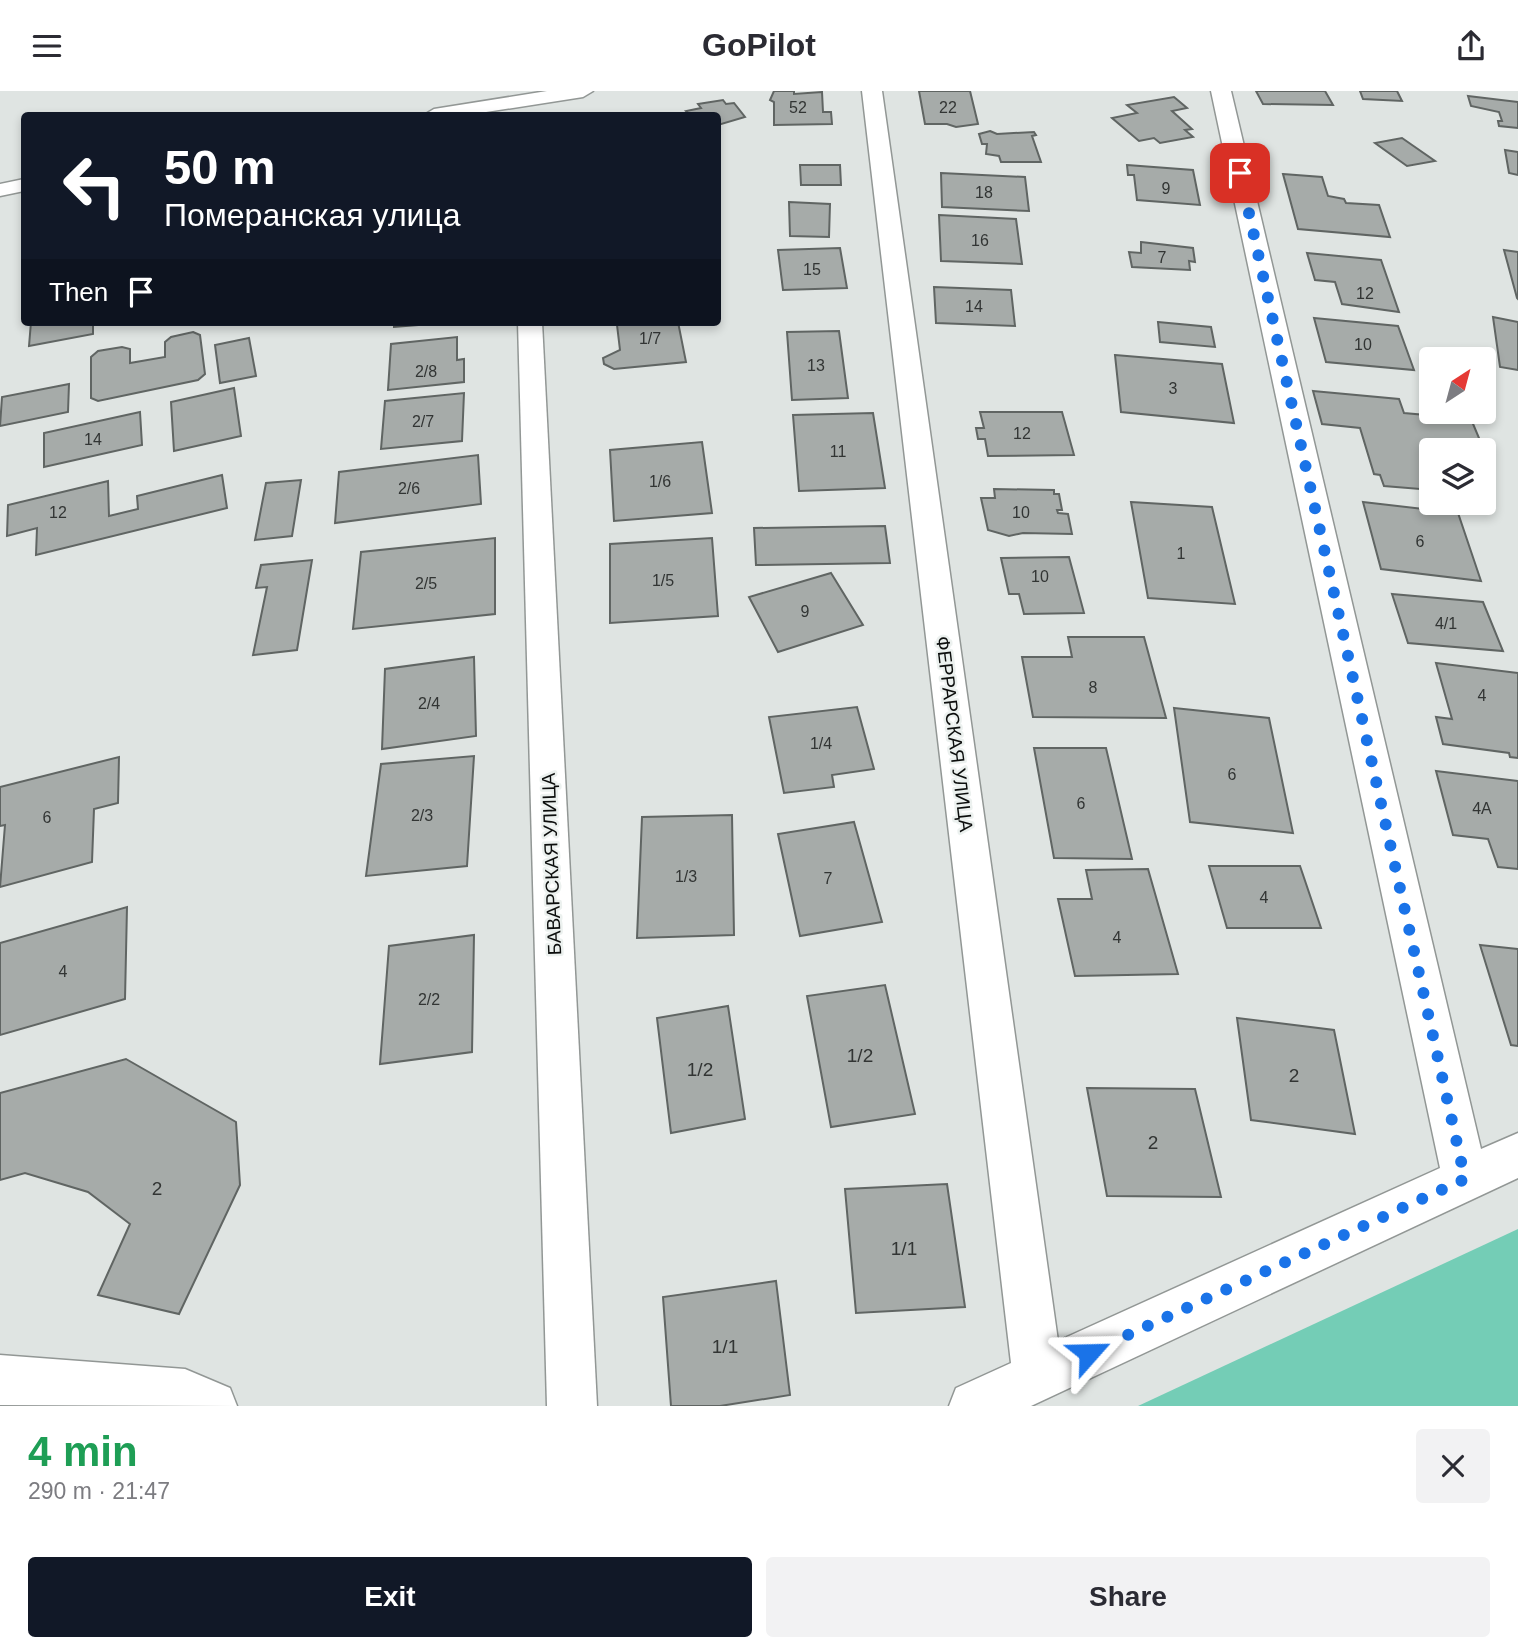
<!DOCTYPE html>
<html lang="en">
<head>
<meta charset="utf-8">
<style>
	:root { --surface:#fff; --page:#f2f2f3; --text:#2b2b33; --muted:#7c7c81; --accent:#111827 }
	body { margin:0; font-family:Helvetica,sans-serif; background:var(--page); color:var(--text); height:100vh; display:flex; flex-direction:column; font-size:26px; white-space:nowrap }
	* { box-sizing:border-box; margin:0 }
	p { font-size:23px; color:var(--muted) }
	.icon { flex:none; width:38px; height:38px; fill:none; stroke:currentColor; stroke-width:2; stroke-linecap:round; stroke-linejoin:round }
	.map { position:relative; height:1315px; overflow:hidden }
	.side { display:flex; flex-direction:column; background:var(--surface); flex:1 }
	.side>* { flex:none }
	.guide { position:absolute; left:21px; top:21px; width:700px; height:214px; border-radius:7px; box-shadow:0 4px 10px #0003; background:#111827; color:#fff; overflow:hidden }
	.needle { width:46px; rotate:36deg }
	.tools { position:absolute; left:1419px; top:256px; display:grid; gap:14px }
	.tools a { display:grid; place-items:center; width:77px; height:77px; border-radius:7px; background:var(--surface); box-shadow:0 4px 10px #0003; font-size:35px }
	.pin { position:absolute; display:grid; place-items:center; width:60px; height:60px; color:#fff; margin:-30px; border-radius:14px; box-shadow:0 4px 10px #0006 }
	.me { position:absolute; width:77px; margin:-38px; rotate:65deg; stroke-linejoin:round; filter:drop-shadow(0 0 5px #0008) }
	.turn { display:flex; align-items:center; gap:24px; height:147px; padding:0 28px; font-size:32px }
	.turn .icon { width:91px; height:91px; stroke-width:2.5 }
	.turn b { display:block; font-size:49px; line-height:60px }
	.then { display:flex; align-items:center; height:66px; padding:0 28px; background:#0003; gap:14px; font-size:26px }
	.round { display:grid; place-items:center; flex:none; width:74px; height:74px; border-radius:7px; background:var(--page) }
	.summary { display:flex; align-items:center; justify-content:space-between; height:119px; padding:0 28px }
	h1 { font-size:42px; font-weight:800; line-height:52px; color:#1e9e55 }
	.primary-button { display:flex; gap:14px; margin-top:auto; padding:14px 28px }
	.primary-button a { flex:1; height:80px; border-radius:7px; background:var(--accent); color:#fff; font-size:28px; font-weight:800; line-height:80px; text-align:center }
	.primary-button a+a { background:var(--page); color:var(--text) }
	header { display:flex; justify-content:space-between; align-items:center; height:91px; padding:0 28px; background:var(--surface); font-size:32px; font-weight:800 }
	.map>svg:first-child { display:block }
</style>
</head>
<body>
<header><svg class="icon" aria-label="menu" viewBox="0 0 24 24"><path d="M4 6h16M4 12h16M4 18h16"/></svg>GoPilot<svg class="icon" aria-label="share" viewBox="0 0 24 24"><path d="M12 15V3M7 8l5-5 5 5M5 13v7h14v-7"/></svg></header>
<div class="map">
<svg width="1518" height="1315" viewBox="0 0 1518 1315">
	<rect width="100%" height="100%" fill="#dfe4e2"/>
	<polygon fill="#74cdb6" points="1518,1138 1518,1315 1138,1315"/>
	<g fill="#a6aba9" stroke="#606563" stroke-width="2">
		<polygon points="774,0 794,0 794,3 822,1 823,21 831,21 832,33 774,34 774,11 770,9"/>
		<polygon points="919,0 970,0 978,33 956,36 947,33 925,33"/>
		<polygon points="1256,0 1325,0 1333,14 1263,13"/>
		<polygon points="1360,0 1397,0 1402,10 1363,8"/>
		<polygon points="1468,5 1518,11 1518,37 1499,35 1498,30 1502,30 1499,21 1471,15"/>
		<polygon points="1174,6 1187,17 1172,20 1192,38 1185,39 1193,46 1160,52 1154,47 1139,50 1112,27 1137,22 1127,14"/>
		<polygon points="723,9 726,13 734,12 745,26 718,34 718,24 690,24 686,20 701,17 698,13"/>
		<polygon points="990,40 997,43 1034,41 1036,44 1032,45 1041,71 1001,71 999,65 986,63 987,53 982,53 979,43"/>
		<polygon points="1402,47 1435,70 1407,75 1375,52"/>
		<polygon points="1505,59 1518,61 1518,84 1509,82"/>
		<polygon points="800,74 840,74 841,94 801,94"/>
		<polygon points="1127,74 1193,79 1200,114 1137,109 1134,84 1128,84"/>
		<polygon points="941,82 1025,86 1029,120 942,116"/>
		<polygon points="1283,83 1322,86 1328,105 1344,108 1346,112 1379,114 1390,146 1298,138"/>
		<polygon points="789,111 830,113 829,146 790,145"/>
		<polygon points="939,124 1016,128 1022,173 941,170"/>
		<polygon points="1141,151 1193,157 1195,171 1189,170 1190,179 1132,176 1129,161 1141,162"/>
		<polygon points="840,157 847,197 783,199 778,159"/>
		<polygon points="1504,159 1518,161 1518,208 1517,207"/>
		<polygon points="1307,162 1381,169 1399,221 1342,213 1335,191 1315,189"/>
		<polygon points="934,196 1011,199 1015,235 936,232"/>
		<polygon points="1493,226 1518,231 1518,279 1500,276"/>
		<polygon points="1314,227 1398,235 1414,279 1326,271"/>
		<polygon points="31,231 93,231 93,243 29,255"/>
		<polygon points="394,231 457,231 394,236"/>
		<polygon points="650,231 678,231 686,271 614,278 604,273 603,267 620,259 617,234"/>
		<polygon points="1158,231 1211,236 1215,256 1160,251"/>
		<polygon points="839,240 848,307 792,309 787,241"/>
		<polygon points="193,241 200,244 205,283 198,289 98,310 91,307 91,266 98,260 122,256 130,258 130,272 165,266 165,251 171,246"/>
		<polygon points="457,246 457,269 464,268 464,291 388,299 391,253"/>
		<polygon points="249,247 256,285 220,292 215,254"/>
		<polygon points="1115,264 1222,273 1234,332 1121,321"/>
		<polygon points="69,293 68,321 0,335 2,306"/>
		<polygon points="234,297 241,345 174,360 171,311"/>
		<polygon points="1313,300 1399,308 1404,322 1471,328 1484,359 1432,359 1432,399 1384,395 1380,384 1374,383 1360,337 1322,333"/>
		<polygon points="464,302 462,350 381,358 385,310"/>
		<polygon points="140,321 142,354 44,376 44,342"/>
		<polygon points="980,321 1062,321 1074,364 988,365 985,348 978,348 976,337 984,337"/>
		<polygon points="873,322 885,397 799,400 793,324"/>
		<polygon points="702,351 712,422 614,430 610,359"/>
		<polygon points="478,364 481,413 335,432 339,381"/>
		<polygon points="222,384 227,417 36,464 37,437 7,445 8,414 108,390 109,425 138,418 137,405"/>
		<polygon points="301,389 292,445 255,449 266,392"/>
		<polygon points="994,398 1054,399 1054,403 1059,403 1062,419 1057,419 1058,422 1068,423 1072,443 1023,442 1009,445 988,439 981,407 995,407"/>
		<polygon points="1131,411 1212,416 1235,513 1148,507"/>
		<polygon points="1363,411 1458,422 1481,490 1381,478"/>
		<polygon points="885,435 890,472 756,474 754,437"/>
		<polygon points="495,447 495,523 353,538 361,461"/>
		<polygon points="712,447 718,525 610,532 610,453"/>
		<polygon points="1069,466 1084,522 1024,523 1019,503 1009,503 1001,467"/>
		<polygon points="312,469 297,559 253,564 267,496 256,497 261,474"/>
		<polygon points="831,482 863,534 778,561 749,506"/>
		<polygon points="1392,503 1483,511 1503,560 1408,552"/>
		<polygon points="1068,546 1144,546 1166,627 1033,626 1022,566 1072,566"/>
		<polygon points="474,566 476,645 382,658 385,578"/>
		<polygon points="1436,572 1518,582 1518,667 1510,666 1509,662 1443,653 1436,626 1452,628"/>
		<polygon points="857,616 874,678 832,684 834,696 784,702 769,626"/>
		<polygon points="1174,617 1269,627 1293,742 1190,731"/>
		<polygon points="1034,657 1106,657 1132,768 1054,767"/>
		<polygon points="474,665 467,775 366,785 381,673"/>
		<polygon points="119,666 118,712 94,718 92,771 0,796 5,734 0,735 0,696"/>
		<polygon points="1436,680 1518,690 1518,778 1498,776 1488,748 1453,744"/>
		<polygon points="732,724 734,844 637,847 642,726"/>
		<polygon points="854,731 882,831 800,845 778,743"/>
		<polygon points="1209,775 1300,775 1321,837 1227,837"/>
		<polygon points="1148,778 1178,883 1075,885 1058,808 1092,808 1086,779"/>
		<polygon points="127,816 125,908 0,944 0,852"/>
		<polygon points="474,844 472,961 380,973 389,855"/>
		<polygon points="1480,854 1518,858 1518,955 1511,954"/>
		<polygon points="885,894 915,1023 831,1036 807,905"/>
		<polygon points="728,915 745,1028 671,1042 657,927"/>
		<polygon points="1237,927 1334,939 1355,1043 1251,1029"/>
		<polygon points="126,968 236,1031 240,1094 179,1223 98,1204 130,1133 88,1101 25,1082 0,1089 0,1002"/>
		<polygon points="1087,997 1195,998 1221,1106 1107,1105"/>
		<polygon points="947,1093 965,1216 856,1222 845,1098"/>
		<polygon points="776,1190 790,1304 720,1315 671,1315 663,1206"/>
	</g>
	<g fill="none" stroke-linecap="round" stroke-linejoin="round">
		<defs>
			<g id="street">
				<polygon points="547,0 593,0 583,6 467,24 424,24 434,18"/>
				<polygon points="862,0 882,0 1058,1250 1440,1077 1211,0 1231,0 1481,1058 1518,1042 1518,1087 1031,1315 949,1315 956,1297 1011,1272"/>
				<polygon points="24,88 24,100 0,105 0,93"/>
				<polygon points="518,231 542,231 597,1315 547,1315"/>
				<polygon points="0,1264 185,1278 230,1297 237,1315 0,1314"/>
			</g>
		</defs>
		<use href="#street" stroke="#929795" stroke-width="3"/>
		<use href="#street" fill="#fff" fill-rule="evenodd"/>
	</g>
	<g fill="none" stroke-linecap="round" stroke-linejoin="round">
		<polyline stroke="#1a73e8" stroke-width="12" stroke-dasharray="0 21.6" points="1089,1262 1465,1088 1240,82"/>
	</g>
	<g text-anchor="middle" stroke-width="5" stroke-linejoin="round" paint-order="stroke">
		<g font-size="16" fill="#323534">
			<text x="798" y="22">52</text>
			<text x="948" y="22">22</text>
			<text x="1166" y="103">9</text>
			<text x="984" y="107">18</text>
			<text x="980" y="155">16</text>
			<text x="1162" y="172">7</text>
			<text x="812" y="184">15</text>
			<text x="1365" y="208">12</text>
			<text x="974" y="221">14</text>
			<text x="650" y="253">1/7</text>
			<text x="1363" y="259">10</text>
			<text x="816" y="280">13</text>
			<text x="426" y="286">2/8</text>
			<text x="1173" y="303">3</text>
			<text x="423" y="336">2/7</text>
			<text x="1022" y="348">12</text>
			<text x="93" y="354">14</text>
			<text x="838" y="366">11</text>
			<text x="660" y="396">1/6</text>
			<text x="409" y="403">2/6</text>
			<text x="58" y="427">12</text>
			<text x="1021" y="427">10</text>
			<text x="1420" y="456">6</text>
			<text x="1181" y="468">1</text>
			<text x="1040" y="491">10</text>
			<text x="663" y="495">1/5</text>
			<text x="426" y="498">2/5</text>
			<text x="805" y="526">9</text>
			<text x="1446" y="538">4/1</text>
			<text x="1093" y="602">8</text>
			<text x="1482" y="610">4</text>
			<text x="429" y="618">2/4</text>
			<text x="821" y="658">1/4</text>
			<text x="1232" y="689">6</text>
			<text x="1081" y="718">6</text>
			<text x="1482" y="723">4А</text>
			<text x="422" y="730">2/3</text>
			<text x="47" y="732">6</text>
			<text x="686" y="791">1/3</text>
			<text x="828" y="793">7</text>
			<text x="1264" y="812">4</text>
			<text x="1117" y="852">4</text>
			<text x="63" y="886">4</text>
			<text x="429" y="914">2/2</text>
		</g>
		<g font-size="19" fill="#0c0e0d" stroke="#ecf1ef">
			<text transform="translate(955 643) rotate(83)" y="7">ФЕРРАРСКАЯ УЛИЦА</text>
			<text transform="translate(551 773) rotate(-92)" y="7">БАВАРСКАЯ УЛИЦА</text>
		</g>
		<g font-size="19" fill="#323534">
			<text x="860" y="971">1/2</text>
			<text x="700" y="985">1/2</text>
			<text x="1294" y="991">2</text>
			<text x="1153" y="1058">2</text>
			<text x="157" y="1104">2</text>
			<text x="904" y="1164">1/1</text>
			<text x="725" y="1262">1/1</text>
		</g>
	</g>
</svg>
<div class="tools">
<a><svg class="needle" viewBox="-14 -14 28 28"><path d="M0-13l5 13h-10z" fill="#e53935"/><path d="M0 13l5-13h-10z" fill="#7c7c81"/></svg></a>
<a><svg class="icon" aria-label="layers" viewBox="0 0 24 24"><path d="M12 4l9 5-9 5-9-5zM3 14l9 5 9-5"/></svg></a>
</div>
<div class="pin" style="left:1240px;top:82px;background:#d93025"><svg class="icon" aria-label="arrive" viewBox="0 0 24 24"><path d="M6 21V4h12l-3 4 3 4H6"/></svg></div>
<svg class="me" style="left:1089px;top:1262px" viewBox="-20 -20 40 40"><path d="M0-17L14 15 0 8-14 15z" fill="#1a73e8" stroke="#fff" stroke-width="4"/></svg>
<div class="guide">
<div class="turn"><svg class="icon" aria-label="left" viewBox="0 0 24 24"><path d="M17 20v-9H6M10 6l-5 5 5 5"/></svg><div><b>50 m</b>Померанская улица</div></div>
<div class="then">Then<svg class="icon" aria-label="arrive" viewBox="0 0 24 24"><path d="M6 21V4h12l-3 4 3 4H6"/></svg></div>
</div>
</div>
<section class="side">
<div class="summary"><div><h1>4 min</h1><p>290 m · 21:47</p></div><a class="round"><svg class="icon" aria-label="close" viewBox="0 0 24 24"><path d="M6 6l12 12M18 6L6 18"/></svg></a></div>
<div class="primary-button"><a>Exit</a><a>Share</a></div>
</section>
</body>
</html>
